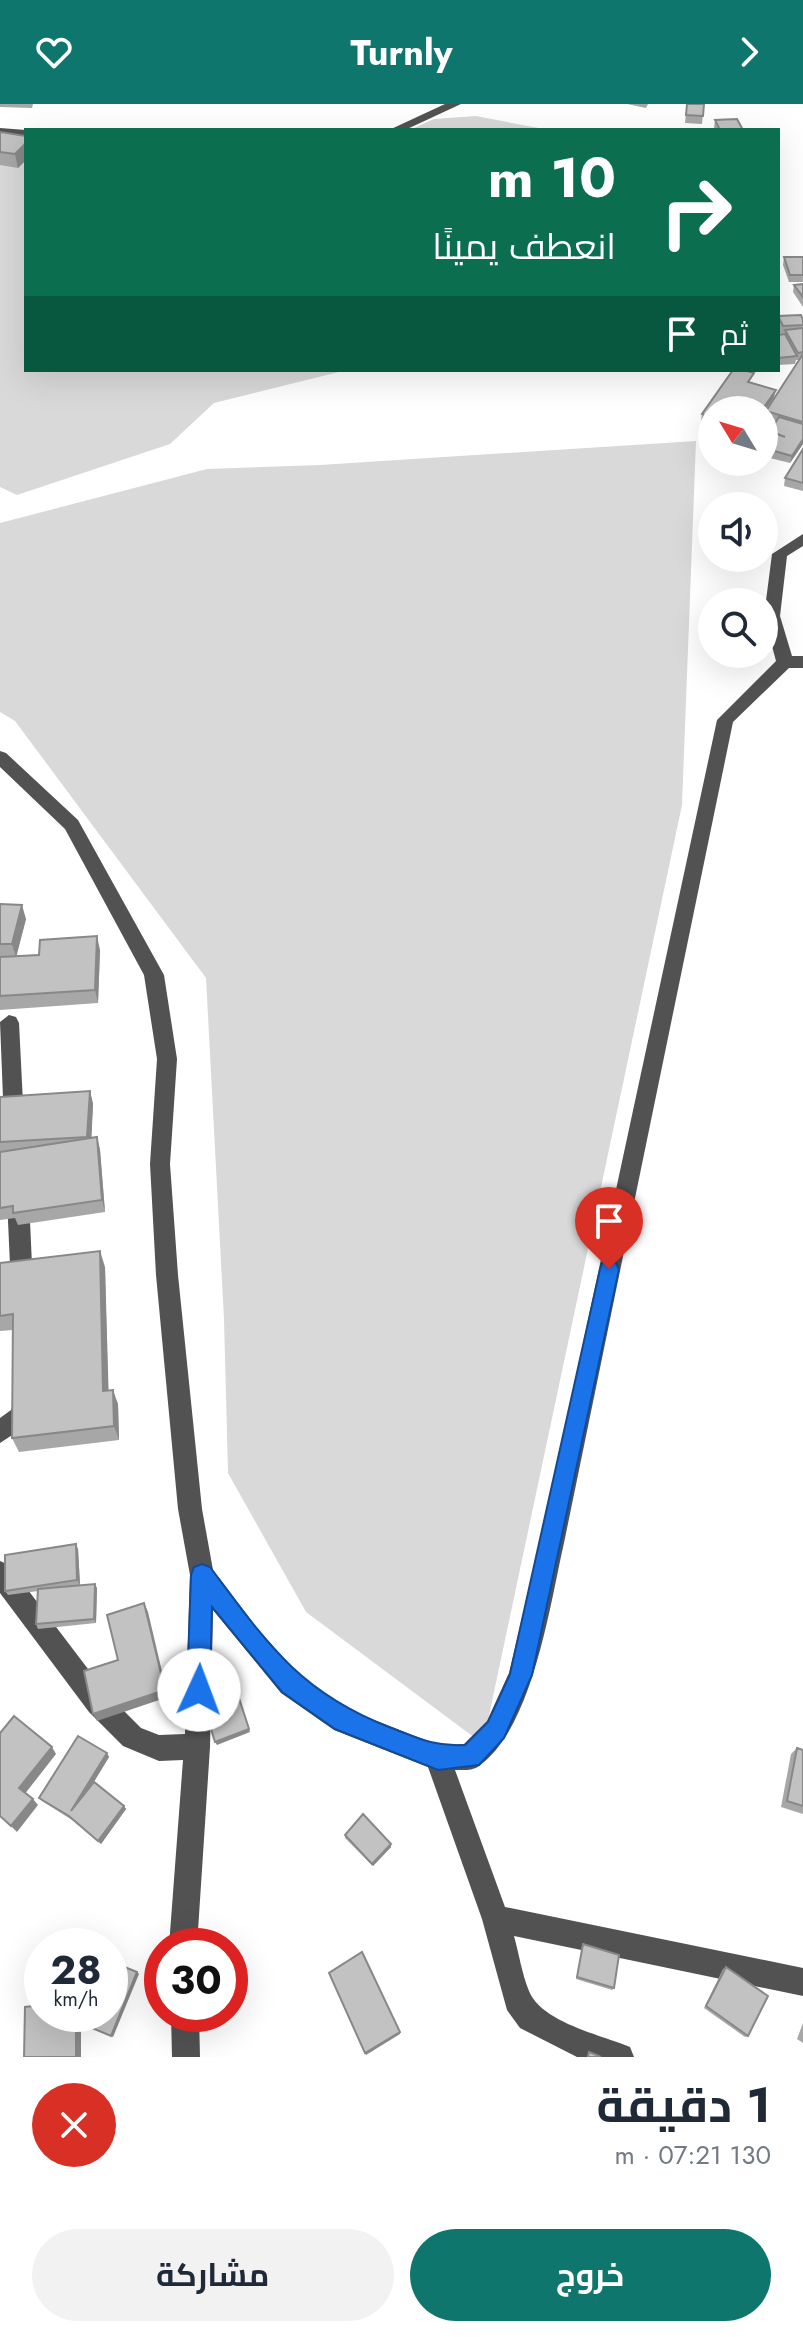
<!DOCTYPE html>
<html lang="ar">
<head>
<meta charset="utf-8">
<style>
	:root { --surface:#fff; --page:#f2f2f3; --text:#1f2937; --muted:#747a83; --accent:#0f766e }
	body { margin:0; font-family:Jost,Cairo,sans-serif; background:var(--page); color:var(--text); direction:rtl; height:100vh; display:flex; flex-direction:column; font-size:30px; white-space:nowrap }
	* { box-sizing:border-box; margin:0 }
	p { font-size:26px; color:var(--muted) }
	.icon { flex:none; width:44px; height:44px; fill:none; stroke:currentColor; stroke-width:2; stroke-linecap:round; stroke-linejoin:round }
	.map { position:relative; height:1953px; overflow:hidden; direction:ltr }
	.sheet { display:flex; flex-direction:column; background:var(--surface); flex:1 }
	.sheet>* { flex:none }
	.banner { position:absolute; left:24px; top:24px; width:756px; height:244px; border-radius:0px; box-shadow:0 8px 32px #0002; direction:rtl; background:#0b6e4f; color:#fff; overflow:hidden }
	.needle { width:52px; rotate:308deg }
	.controls { position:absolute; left:698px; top:292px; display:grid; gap:16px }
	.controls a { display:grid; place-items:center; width:80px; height:80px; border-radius:50%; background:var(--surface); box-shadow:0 8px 32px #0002; font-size:40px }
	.speed { position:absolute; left:24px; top:1824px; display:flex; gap:16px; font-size:40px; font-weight:700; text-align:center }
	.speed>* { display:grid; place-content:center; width:104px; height:104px; border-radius:50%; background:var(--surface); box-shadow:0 8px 32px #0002; line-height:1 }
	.speed small { font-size:20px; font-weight:400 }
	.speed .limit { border:12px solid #d22; background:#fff; color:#111 }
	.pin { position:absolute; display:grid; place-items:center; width:68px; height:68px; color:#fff; margin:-82px -34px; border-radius:50% 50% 50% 0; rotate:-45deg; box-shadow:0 0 8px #0007 }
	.pin .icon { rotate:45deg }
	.me { position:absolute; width:88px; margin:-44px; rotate:2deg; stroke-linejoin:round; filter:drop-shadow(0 0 6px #0008) }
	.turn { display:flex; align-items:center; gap:28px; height:168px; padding:0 32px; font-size:36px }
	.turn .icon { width:104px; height:104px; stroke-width:2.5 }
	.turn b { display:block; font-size:56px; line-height:68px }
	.then { display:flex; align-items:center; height:76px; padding:0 32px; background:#0003; gap:16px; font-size:30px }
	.round { display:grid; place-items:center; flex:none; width:84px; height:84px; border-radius:42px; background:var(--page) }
	.summary { display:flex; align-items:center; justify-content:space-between; height:136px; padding:0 32px }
	h1 { font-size:48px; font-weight:700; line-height:60px }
	.cta { display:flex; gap:16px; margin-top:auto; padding:16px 32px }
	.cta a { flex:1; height:92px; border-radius:48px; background:var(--accent); color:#fff; font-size:32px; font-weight:700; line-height:92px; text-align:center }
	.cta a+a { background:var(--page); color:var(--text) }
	header { display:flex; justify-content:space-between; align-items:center; height:104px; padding:0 32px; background:var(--accent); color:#fff; font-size:36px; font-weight:700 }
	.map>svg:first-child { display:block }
</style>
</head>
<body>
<header><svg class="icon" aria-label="forward" viewBox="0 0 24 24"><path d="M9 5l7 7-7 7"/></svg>Turnly<svg class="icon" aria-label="heart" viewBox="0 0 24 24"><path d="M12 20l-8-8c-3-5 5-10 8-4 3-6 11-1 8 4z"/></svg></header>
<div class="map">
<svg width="803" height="1953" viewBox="0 0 803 1953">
	<rect width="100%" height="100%" fill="#fff"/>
	<g fill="#d9d9d9">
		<polygon points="476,12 549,26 410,26 434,15"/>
		<polygon points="0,49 26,51 26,266 347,266 214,299 170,340 17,391 0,383"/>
		<polygon points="696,337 682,701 483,1640 306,1508 228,1369 224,1215 206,874 15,617 0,608 0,419 207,365 320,361"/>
	</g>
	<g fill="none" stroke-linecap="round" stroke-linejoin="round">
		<g fill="#525252" fill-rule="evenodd">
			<polygon points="445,0 461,0 405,26 389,26"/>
			<polygon points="0,24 26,26 26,34 0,32"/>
			<path d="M803,430V442L787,452L780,512L792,552H803V564H789L733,618L564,1439C550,1500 533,1624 479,1662C472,1667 464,1666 455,1666L505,1803L803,1864V1892L514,1832C519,1850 522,1870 529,1887C541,1918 601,1931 630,1943L634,1953H577L520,1924L507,1906L482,1815L428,1663L334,1626L281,1589L213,1506L210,1643L197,1842H169L183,1656L159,1657L123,1642L89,1608L0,1489V1457L9,1461L107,1590L141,1624L159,1631L185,1630L190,1471L178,1405L156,1171L150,1060L157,955L144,871L65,725L0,663V647L6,649L78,716L164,871L177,955L170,1060L178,1171L202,1405L213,1466L257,1524L299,1571L351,1607L438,1641L464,1640L487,1617L509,1569L540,1439L717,616L776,557L764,512L772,450Z"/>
			<polygon points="9,911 16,913 19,919 24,1019 21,1025 14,1027 7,1025 4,1019 0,918"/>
			<polygon points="18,1086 25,1089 29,1095 33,1183 30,1190 22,1193 14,1190 11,1183 7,1095 11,1089"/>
			<polygon points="24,1287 32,1291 35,1298 29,1320 0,1339 0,1314 11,1306 16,1291"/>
			<polygon points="171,1910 199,1910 200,1953 172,1953"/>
		</g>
	</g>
	<g fill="#a7a7a7">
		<polygon points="0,0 33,0 32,4 0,3"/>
		<polygon points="627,0 648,0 646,4"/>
		<polygon points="687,0 704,0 702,20 685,19"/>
		<polygon points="715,16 743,26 715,26 714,24"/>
		<polygon points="0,28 26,32 26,56 18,64 0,61"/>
		<polygon points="784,153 803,153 803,178 789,178 783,161"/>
		<polygon points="803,180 803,203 793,188 794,181"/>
		<polygon points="778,212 803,216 803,340 790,359 766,353 767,345 773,336 768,334 770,327 776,318 765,315 766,307 799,256 796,256 795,260 778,261"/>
		<polygon points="753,277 751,279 774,293 764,308 764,306 712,306 712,321 701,317 702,310"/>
		<polygon points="803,345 803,387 784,382 785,374"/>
		<polygon points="0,800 26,815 16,852 100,846 98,899 0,906"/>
		<polygon points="90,987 93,1000 91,1034 97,1033 100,1046 105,1108 18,1121 15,1114 0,1116 0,993"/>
		<polygon points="0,1159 105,1163 108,1286 118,1300 119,1336 19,1348 12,1334 13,1226 0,1227"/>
		<polygon points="78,1445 80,1481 97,1484 96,1519 38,1525 36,1520 38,1487 8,1491 5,1487"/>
		<polygon points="797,1644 803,1646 803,1710 781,1703 791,1650"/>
		<polygon points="107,1649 109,1653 91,1682 124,1702 126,1705 101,1740 72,1716 42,1697 39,1694"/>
		<polygon points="345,1731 391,1740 391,1743 373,1762 345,1734"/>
		<polygon points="583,1840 614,1884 612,1886 576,1875"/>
		<polygon points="726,1863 748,1932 745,1933 704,1904 723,1865"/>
		<polygon points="803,1919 803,1939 797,1935"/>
	</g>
	<g fill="#888">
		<polygon points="26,39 26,56 18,64 15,50"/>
		<polygon points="776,286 774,293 764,308 764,306 762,306"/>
		<polygon points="803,335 803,340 790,359 792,352"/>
		<polygon points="22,801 26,815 16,854 12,840"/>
		<polygon points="97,832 100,846 98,899 95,886"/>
		<polygon points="90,987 93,1000 91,1045 87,1033"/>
		<polygon points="97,1033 100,1046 105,1108 102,1096"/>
		<polygon points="100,1147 105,1163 109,1301 103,1287"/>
		<polygon points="113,1286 118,1300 119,1336 114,1322"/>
		<polygon points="76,1440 78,1445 80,1481 77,1476"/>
		<polygon points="95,1480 97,1484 96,1519 94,1515"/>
		<polygon points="144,1499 148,1508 168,1593 97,1617 93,1610"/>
		<polygon points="249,1625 250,1628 217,1641 215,1638"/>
		<polygon points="52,1643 56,1650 24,1691 19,1684"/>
		<polygon points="107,1649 109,1653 74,1711 71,1707"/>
		<polygon points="33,1695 38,1701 17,1728 11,1722"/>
		<polygon points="124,1702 126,1705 101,1740 98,1737"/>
		<polygon points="391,1740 391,1743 373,1762 372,1760"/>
		<polygon points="137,1868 139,1870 113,1933 111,1932"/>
		<rect x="76" y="1910" width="5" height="43"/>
		<polygon points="400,1928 400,1930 366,1951 365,1949"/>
	</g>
	<g fill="#c2c2c2" stroke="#888" stroke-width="2">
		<polygon points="687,0 704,0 703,12 686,11"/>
		<polygon points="737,15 743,26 720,26 715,16"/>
		<polygon points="0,28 26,32 26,39 15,50 0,48"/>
		<polygon points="784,153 803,153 803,171 790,171"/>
		<polygon points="803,180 803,193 794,181"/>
		<polygon points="801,211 803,216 803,221 783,222 778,212"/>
		<polygon points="803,224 803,248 798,249 785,226"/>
		<polygon points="785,230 797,252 778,254 778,231"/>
		<polygon points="803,250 803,318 766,307"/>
		<polygon points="733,266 744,266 754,269 748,278 776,286 762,306 712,306 712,313 702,310"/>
		<polygon points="779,313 803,320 803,335 792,352 767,345 777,330 785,333 770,327"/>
		<polygon points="803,345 803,379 785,374"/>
		<polygon points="0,800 22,801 12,840 0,840"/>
		<polygon points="97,832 95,886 0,892 0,853 39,851 40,836"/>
		<polygon points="90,987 87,1033 0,1038 0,993"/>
		<polygon points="97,1033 102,1096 13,1109 13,1102 0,1104 0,1048"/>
		<polygon points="100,1147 103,1287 113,1286 114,1322 12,1334 13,1210 0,1212 0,1159"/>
		<polygon points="76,1440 77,1476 5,1487 5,1451"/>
		<polygon points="95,1480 94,1515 36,1520 38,1485"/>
		<polygon points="144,1499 165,1586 93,1610 84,1567 118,1556 107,1511"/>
		<polygon points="237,1588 249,1625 215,1638 204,1602"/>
		<polygon points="14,1612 52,1643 19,1684 33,1695 11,1722 0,1712 0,1629"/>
		<polygon points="78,1632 107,1649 71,1707 94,1678 124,1702 98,1737 69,1712 39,1694"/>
		<polygon points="797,1644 803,1646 803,1702 787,1697"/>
		<polygon points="363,1710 391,1740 372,1760 345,1731"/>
		<polygon points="583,1840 619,1851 614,1884 577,1873"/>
		<polygon points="362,1848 400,1928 365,1949 329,1869"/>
		<polygon points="110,1857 137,1868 111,1932 85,1921 90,1910 110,1910"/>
		<polygon points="726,1863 768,1892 748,1932 706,1902"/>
		<polygon points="42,1901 42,1910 76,1910 76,1953 24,1953 25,1903"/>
		<polygon points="589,1948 601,1953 588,1953"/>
	</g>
	<path fill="#1a73e8" stroke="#114b97" stroke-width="2" d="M609,1156L616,1159L619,1165L532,1571L504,1634L479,1661L438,1666L335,1625L282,1588L212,1503L210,1586L207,1594L199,1597L190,1594L187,1586L191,1471L194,1463L202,1460L210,1463C266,1538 299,1588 389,1623C418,1634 434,1643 465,1641L488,1618L510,1570L600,1165L602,1159Z"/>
</svg>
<div class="controls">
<a><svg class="needle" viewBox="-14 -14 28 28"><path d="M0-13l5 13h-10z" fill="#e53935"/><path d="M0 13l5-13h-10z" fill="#747a83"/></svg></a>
<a><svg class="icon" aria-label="sound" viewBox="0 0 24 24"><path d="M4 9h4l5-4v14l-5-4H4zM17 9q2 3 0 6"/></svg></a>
<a><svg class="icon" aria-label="search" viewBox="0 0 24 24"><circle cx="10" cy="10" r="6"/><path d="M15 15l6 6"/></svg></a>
</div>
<div class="speed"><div>28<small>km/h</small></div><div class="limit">30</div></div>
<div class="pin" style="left:609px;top:1165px;background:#d93025"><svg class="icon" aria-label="arrive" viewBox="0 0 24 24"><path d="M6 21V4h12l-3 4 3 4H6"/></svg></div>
<svg class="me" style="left:199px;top:1586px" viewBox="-20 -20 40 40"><circle r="19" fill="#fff"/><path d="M0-13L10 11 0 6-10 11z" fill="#1a73e8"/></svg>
<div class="banner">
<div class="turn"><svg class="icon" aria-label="right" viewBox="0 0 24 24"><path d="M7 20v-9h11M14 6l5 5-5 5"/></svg><div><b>10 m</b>انعطف يمينًا</div></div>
<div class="then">ثم<svg class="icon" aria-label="arrive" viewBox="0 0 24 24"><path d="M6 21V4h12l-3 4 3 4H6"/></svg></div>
</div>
</div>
<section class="sheet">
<div class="summary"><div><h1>1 دقيقة</h1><p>130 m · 07:21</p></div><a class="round" style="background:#d93025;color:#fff"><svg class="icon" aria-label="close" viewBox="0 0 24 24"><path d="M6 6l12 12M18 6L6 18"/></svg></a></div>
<div class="cta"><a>خروج</a><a>مشاركة</a></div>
</section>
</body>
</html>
